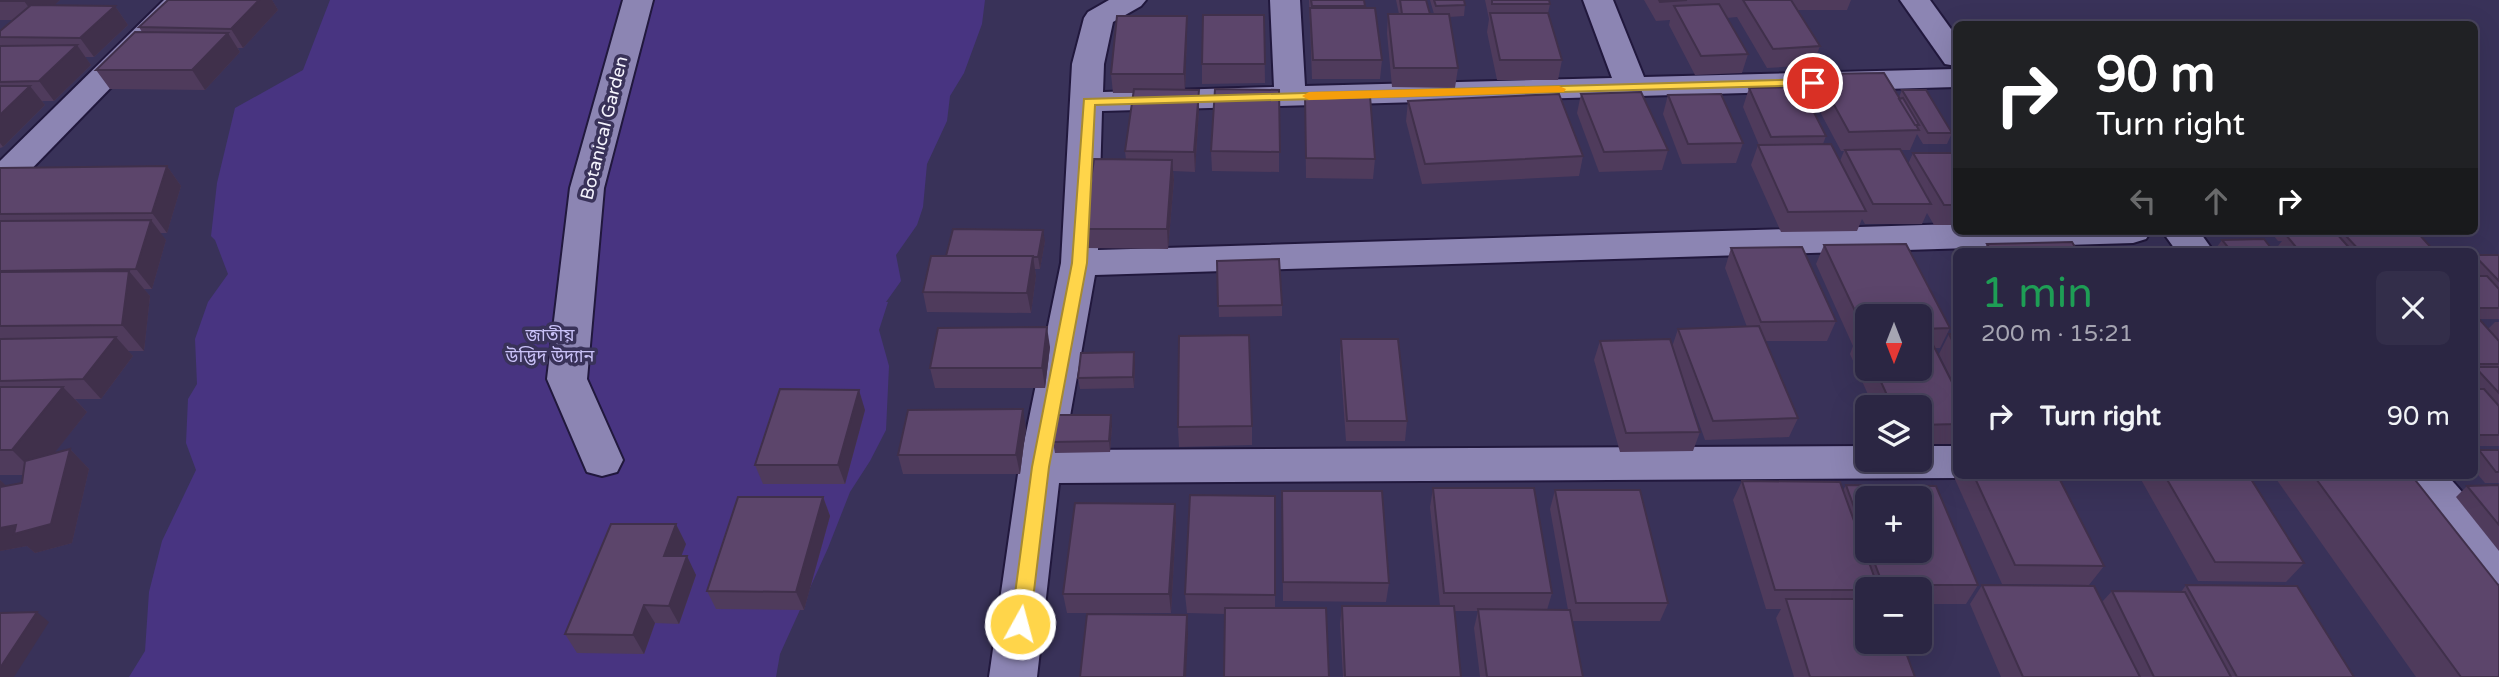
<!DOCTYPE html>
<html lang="en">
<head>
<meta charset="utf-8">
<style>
	:root { --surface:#2b2643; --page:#332e4a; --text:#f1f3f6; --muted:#a6a5b2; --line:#47435c }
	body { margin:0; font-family:"Varela Round","Noto Sans Bengali",sans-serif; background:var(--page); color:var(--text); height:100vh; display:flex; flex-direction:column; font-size:26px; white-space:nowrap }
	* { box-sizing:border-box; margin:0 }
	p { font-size:23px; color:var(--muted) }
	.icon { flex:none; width:38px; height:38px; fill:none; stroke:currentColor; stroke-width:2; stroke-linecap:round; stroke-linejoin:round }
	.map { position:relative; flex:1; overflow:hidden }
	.drawer { position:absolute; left:1953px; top:248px; width:525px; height:231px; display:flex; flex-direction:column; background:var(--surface); border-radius:10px; box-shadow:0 7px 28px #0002,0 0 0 2px var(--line) }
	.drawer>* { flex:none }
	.top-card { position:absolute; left:1953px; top:21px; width:525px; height:214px; border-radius:10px; box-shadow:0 7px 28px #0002,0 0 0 2px var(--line); background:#202124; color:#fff; overflow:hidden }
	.needle { width:46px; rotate:180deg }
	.buttons { position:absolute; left:1855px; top:304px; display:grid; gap:14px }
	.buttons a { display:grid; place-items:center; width:77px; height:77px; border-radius:10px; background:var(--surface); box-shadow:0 7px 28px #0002,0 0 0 2px var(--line); font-size:35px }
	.pin { position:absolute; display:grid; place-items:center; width:60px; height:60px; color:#fff; margin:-30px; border:4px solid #fff; border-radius:50%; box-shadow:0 2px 7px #0007 }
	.me { position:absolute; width:77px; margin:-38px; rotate:7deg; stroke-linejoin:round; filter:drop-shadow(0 0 5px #0008) }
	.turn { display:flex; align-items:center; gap:24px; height:147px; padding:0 28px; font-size:32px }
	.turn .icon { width:91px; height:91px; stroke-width:2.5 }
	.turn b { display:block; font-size:49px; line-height:60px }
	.lanes { display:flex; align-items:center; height:66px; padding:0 28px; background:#0003; justify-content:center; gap:35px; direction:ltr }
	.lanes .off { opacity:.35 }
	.round { display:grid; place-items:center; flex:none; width:74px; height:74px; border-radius:10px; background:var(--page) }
	.summary { display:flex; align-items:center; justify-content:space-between; height:119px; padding:0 28px }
	h1 { font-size:42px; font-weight:600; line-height:52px; color:#1e9e55 }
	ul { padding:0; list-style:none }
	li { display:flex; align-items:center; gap:21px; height:98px; padding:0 28px }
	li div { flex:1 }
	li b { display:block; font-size:26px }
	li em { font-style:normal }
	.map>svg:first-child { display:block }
</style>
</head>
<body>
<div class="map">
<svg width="2499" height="677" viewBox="0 0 2499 677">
	<rect width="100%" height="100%" fill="#393259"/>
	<polygon fill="#483481" points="330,0 985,0 982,24 964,73 950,96 947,121 927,164 923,207 917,225 896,255 901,281 886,302 888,302 879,330 889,366 886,430 870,461 850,492 828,548 780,654 776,677 129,677 145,651 149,592 162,541 196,470 186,443 188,399 197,384 195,339 208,302 228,274 215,240 211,236 217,183 235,108 303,70"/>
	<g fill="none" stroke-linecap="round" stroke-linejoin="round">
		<defs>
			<g id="street">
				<polygon points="164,0 196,0 12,189 0,192 0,161"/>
				<polygon points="623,0 653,0 604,188 587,379 623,460 617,472 602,476 587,472 547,379 570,188"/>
				<polygon points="1109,0 1146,0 1141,6 1113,22 1104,64 1103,92 1274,87 1270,0 1300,0 1305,86 1612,78 1583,0 1613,0 1644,77 1956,69 1956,87 1102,111 1098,250 1956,224 1956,231 2151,231 2146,239 2133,243 1095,275 1064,450 1867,446 1867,460 1920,460 1920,446 1956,446 1956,476 1963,476 1956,478 1059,483 1037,677 989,677 1019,467 1061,263 1072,64 1084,18 1088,12"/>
				<polygon points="1900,0 1930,0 1956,36 1956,66 1945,64"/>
				<polygon points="2162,231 2199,231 2214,252 2177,252"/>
				<polygon points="2402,476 2448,476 2499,534 2499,584 2483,578 2408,488"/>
			</g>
		</defs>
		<use href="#street" stroke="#21183d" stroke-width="4"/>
		<use href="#street" fill="#8c85b3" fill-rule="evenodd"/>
	</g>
	<g fill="#4f3b5c" fill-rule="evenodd">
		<polygon points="0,0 60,0 54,5 115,6 128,25 94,57 85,57 91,65 54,101 42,101 45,105 3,147 0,148 0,31 13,20 0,20"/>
		<polygon points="168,0 272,0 278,10 243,48 238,48 240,52 205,90 110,89 96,70 142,32 139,27"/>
		<polygon points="1309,0 1364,0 1365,8 1382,60 1380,79 1312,79"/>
		<polygon points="1396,0 1426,0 1430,14 1434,14 1430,0 1464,0 1465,5 1464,16 1449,17 1458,68 1455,88 1392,87 1387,33 1388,14 1399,14"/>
		<polygon points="1485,0 1549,0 1550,4 1548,13 1562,60 1558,80 1497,80 1487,32 1489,19"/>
		<polygon points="1644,0 1851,0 1847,10 1798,10 1820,46 1813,65 1767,68 1737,17 1727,18 1748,54 1742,73 1695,75 1669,25 1670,20 1656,21"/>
		<polygon points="1264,15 1265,83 1202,84 1202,64"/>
		<polygon points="1187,35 1185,90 1199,109 1195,172 1173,171 1174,180 1168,249 1086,248 1084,229 1126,160 1125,151 1133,93 1113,93 1111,74"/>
		<polygon points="1817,74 1899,97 1902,90 1952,133 1947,144 1923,144 1917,134 1910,150 1900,150 1908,164 1913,153 1956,153 1956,225 1934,225 1927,213 1922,224 1865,224 1862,219 1857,231 1781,232 1751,165 1758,145 1759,145 1743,107 1749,88 1826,136 1823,144 1840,161 1844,151 1841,151 1810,93"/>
		<polygon points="1279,90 1279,172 1212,171 1211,151"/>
		<polygon points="1581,94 1668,150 1662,170 1599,172 1577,113"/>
		<polygon points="1305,95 1375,159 1373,179 1306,178"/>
		<polygon points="1668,95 1743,143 1736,163 1682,164 1663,114"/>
		<polygon points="1408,101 1583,156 1579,176 1422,184 1406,121"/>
		<polygon points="167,166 181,186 167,233 160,233 166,240 152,289 144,289 150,296 144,351 128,351 133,356 101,399 75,399 87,412 54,453 70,449 89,469 72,543 35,553 27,546 0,551 0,480 6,486 22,483 23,475 0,475 0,168"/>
		<polygon points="2270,231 2405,231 2403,234 2435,252 2283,252 2278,246 2282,241 2278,241"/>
		<polygon points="2222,240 2274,252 2215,252 2214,251"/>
		<polygon points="1045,241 1040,269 1035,269 1036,276 1031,313 927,312 923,292 946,256"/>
		<polygon points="1987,244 2078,252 1983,252"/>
		<path d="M1824,245L1950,328L1940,348H1935L1956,390V444H1920V408H1874L1850,354L1853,346L1816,264ZM1867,317H1920V369H1867Z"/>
		<polygon points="1731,248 1836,321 1827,341 1765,341 1798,418 1789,437 1705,440 1680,370 1700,432 1693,451 1620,452 1594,360 1600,341 1672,347 1678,329 1747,327 1725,268"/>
		<rect x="2474" y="255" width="25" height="64"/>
		<polygon points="1217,261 1282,305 1282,316 1219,317"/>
		<polygon points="2474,320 2488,329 2495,322 2499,322 2499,446 2474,446"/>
		<polygon points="1949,334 1956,334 1956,388 1939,354"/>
		<polygon points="1341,339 1407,421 1405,441 1346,441 1340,358"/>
		<polygon points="1050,347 1045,388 935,388 930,368"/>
		<polygon points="1134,352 1135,363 1134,388 1080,389 1078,378"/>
		<polygon points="865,410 845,484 763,484 755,465"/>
		<polygon points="1112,426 1110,452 1055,453 1053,442"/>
		<polygon points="1252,426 1252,445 1179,447 1178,427"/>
		<polygon points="1026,428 1020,474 903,474 898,455"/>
		<polygon points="2479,450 2499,450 2499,483 2485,483 2474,470 2474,455"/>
		<polygon points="1956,472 1956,476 2058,476 2104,566 2089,585 2002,584 1954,477"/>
		<polygon points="2139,476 2249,476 2304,563 2286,582 2198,581"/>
		<polygon points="2274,476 2412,476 2499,677 2416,677"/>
		<path d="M1742,481L1840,482L1843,490L1846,485L1936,486L1978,585L1966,604H1920V590H1867V642H1902L1915,677H1794L1776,618L1781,609H1766L1733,500ZM1867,499H1920V551H1867Z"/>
		<polygon points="2499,485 2499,551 2456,497 2467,486"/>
		<polygon points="1433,488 1552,593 1547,610 1568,610 1550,509 1555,490 1668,603 1660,621 1572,621 1583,677 1480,677 1474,628 1478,611 1454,611 1461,677 1343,677 1340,624 1342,606 1440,606 1430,507"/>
		<polygon points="1282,491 1389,583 1386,602 1283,601"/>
		<polygon points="1275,496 1275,608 1225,614 1187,613 1185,594"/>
		<polygon points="823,497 830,516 804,610 716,609 707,591"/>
		<polygon points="1175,504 1176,523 1171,613 1067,613 1063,594"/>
		<polygon points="686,544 681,556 696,575 679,624 655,623 644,654 577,653 565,634"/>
		<polygon points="1982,585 2102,602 2112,591 2181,592 2186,585 2354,677 2001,677 1970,604"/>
	</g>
	<g fill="#40304b">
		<polygon points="25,0 60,0 38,20 24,1"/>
		<polygon points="259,0 272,0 278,10 243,48 231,29"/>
		<polygon points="115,6 128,25 94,57 80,38"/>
		<polygon points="1187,16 1187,35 1185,93 1184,74"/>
		<polygon points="228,33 240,52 205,90 192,70"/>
		<polygon points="77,45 91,65 54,101 39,81"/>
		<polygon points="30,86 45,105 3,147 0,143 0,115"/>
		<polygon points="1199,90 1199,109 1195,172 1194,152"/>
		<polygon points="1172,160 1174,180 1168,249 1167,229"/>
		<polygon points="167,166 181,186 167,233 152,213"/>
		<polygon points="151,220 166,240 152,289 136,269"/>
		<polygon points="1043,230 1045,241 1040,269 1038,257"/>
		<polygon points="1033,256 1036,276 1031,313 1027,293"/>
		<polygon points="129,271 150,296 144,351 122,325"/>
		<polygon points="1047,327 1050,347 1045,388 1042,368"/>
		<polygon points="116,337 133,356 101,399 83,379"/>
		<polygon points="1134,352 1135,363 1134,388 1133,377"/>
		<polygon points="63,387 87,412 37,475 12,450"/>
		<polygon points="859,390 865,410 845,484 838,465"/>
		<polygon points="1023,409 1026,428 1020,474 1016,455"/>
		<polygon points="1111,415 1112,426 1110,452 1109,441"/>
		<polygon points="70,449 89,469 72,543 35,553 27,546 0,551 0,528 16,525"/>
		<polygon points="0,480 13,492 0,510"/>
		<polygon points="823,497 830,516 804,610 796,592"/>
		<polygon points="1175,504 1176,523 1171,613 1169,594"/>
		<polygon points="676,524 686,544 674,575 664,556"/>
		<polygon points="687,556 696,575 679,624 669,606"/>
		<polygon points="644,605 655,623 644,654 633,635"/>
		<polygon points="37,612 49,622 14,677 0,677 0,668"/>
		<polygon points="1187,615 1188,634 1186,677 1184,677"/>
	</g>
	<g fill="#5c456b" stroke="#40304b" stroke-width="2">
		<polygon points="0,0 25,0 24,1 0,1"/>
		<polygon points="168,0 259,0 231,29 139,27"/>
		<polygon points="1311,0 1364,0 1365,6 1312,6"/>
		<polygon points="1400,0 1426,0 1430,14 1402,14"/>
		<polygon points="1434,0 1464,0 1465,5 1436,6"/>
		<polygon points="1492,0 1549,0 1550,4 1492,4"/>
		<polygon points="1659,0 1687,0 1660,2"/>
		<polygon points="1743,0 1791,0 1820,46 1773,49"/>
		<polygon points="1719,4 1748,54 1701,56 1674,6"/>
		<polygon points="31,5 115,6 80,38 0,37 0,31"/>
		<polygon points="1310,8 1375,8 1382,60 1313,60"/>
		<polygon points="1490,13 1548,13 1562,60 1500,60"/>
		<polygon points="1388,14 1449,14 1458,68 1394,68"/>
		<polygon points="1203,15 1264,15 1265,64 1202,64"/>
		<polygon points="1117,16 1187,16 1184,74 1111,74"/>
		<polygon points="135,32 228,33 192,70 96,70"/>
		<polygon points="77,45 39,81 0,82 0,46"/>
		<polygon points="1884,73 1919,130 1849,132 1817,74"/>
		<polygon points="0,86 30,86 0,115"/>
		<polygon points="1801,87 1826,136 1771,137 1749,88"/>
		<polygon points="1134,89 1199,90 1194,152 1125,151"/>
		<polygon points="1215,89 1279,90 1280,152 1211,151"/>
		<polygon points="1902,90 1926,90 1952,133 1928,133"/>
		<polygon points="1641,92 1668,150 1604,152 1581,94"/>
		<polygon points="1559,94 1583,156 1425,164 1408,101"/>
		<polygon points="1721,94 1743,143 1688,144 1668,95"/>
		<polygon points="1305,95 1370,96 1375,159 1306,158"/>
		<polygon points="1903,98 1919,125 1915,125 1899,99"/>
		<polygon points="1831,144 1866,211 1788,212 1758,145"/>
		<polygon points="1900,149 1931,204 1873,204 1845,150"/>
		<polygon points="1913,153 1956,153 1956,205 1944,205"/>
		<polygon points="1094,159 1172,160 1167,229 1084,229"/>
		<polygon points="167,166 152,213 0,214 0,168"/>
		<polygon points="151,220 136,269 0,271 0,221"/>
		<polygon points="953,229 1043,230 1038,257 1033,257 1033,256 946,256"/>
		<polygon points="2347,231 2378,231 2379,232 2348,232"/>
		<polygon points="2418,233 2435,252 2361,252 2345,235"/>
		<polygon points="2337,234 2353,252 2300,252 2286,235"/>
		<polygon points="2264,239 2274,252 2232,252 2222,240"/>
		<polygon points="2072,242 2078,252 1992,252 1987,244"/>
		<polygon points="1906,244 1950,328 1920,329 1920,317 1867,317 1867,330 1864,330 1824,245"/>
		<polygon points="1802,247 1836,321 1761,322 1731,248"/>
		<polygon points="2128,249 2158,249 2161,252 2130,252"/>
		<polygon points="2171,250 2201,250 2202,252 2172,252"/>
		<polygon points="2474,255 2499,255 2499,281"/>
		<polygon points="931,256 1033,256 1027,293 923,292"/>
		<polygon points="1279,259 1282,305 1218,306 1217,261"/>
		<polygon points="129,271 122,325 0,326 0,272"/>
		<polygon points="2474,276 2487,276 2499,289 2499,308 2474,308"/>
		<polygon points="2474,320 2480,320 2499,341 2499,364 2474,364"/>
		<polygon points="1759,326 1798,418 1713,421 1678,329"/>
		<polygon points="1047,327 1042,368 930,368 938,328"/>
		<polygon points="1920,333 1927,333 1956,390 1956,424 1920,425 1920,408 1893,408 1875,369 1920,369"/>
		<polygon points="1859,334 1867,334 1867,352"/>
		<polygon points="1949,334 1956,334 1956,348"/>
		<polygon points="1249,335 1252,426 1178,427 1179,336"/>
		<polygon points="116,337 83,379 0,381 0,339"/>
		<polygon points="1341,339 1398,339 1407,421 1347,421"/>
		<polygon points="1670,339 1700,432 1626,433 1600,341"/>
		<polygon points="1134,352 1133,377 1078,378 1081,353"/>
		<polygon points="2475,367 2499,367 2499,393"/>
		<polygon points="0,387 63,387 12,450 0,450"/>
		<polygon points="780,389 859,390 838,465 755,465"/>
		<polygon points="2474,389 2484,389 2499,406 2499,435 2477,435 2474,433"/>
		<polygon points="1023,409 1016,455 898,455 908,410"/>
		<polygon points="1056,415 1111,415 1109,441 1053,442"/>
		<polygon points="70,449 51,524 14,534 16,525 0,528 0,487 22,483 25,461"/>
		<polygon points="2479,450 2499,450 2499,472 2496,472"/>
		<polygon points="1974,476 2058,476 2104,566 2015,565"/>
		<polygon points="2165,476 2249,476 2304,563 2215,562"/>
		<polygon points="2314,476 2412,476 2499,586 2499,677 2461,677"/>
		<polygon points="1742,481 1840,482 1879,590 1775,590"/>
		<polygon points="1846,485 1936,486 1978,585 1883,585 1870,551 1920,551 1920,499 1867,499 1867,543"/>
		<polygon points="2499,485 2499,525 2467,486"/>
		<polygon points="1433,488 1534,488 1552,593 1444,593"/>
		<polygon points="1555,490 1640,490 1668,603 1576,603"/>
		<polygon points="1282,491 1382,491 1389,583 1283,582"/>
		<polygon points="1190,495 1275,496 1275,595 1185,594"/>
		<polygon points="738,497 823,497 796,592 707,591"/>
		<polygon points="1075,503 1175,504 1169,594 1063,594"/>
		<polygon points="611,524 676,524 664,556 687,556 669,606 644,605 633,635 565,634"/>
		<polygon points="1982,585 2094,586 2140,677 2023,677"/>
		<polygon points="2186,585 2297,586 2354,677 2237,677"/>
		<polygon points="2112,591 2185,592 2231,677 2154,677"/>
		<polygon points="1786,599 1867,599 1867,642 1902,642 1915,677 1810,677"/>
		<polygon points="1342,606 1454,606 1461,677 1345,677"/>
		<polygon points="1225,608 1326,608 1329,677 1224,677"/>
		<polygon points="1478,609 1570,610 1583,677 1487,677"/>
		<polygon points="37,612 0,668 0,613"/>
		<polygon points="1087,614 1187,615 1184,677 1080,677"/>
	</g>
	<polygon fill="#ffd54a" stroke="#a68a30" stroke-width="2" points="1813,79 1817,80 1817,85 1095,105 1087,263 1049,467 1030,624 1027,630 1020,633 1013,630 1011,624 1032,467 1072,263 1084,99"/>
	<polygon fill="#f59e0b" points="1559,86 1566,89 1564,92 1309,100 1302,96 1309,92"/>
	<g text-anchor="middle" stroke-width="7" stroke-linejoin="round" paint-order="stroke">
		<g font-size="18" fill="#f4f3fd" stroke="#393259">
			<text transform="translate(604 128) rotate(-76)" y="6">Botanical Garden</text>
		</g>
		<g font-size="18" fill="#cac2f9" stroke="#393259">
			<text x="550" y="341">জাতীয়<tspan x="550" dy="21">উদ্ভিদ উদ্যান</tspan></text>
		</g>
	</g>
</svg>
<div class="buttons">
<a><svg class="needle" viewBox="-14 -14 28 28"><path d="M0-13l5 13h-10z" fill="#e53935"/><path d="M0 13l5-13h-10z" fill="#a6a5b2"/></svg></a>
<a><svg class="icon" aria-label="layers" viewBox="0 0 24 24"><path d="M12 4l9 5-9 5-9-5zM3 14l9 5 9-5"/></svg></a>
<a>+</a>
<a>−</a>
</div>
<div class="pin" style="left:1813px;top:83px;background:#d93025"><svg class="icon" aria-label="arrive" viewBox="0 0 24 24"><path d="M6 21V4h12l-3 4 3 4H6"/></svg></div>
<svg class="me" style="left:1020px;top:624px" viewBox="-20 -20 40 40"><circle r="17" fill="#ffd54a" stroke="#fff" stroke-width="3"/><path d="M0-11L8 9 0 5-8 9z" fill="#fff"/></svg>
<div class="top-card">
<div class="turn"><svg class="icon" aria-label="right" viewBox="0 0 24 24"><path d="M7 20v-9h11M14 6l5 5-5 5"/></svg><div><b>90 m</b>Turn right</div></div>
<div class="lanes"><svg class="icon off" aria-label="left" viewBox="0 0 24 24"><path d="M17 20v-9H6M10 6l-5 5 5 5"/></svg><svg class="icon off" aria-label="ahead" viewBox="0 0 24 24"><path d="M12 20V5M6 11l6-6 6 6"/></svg><svg class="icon" aria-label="right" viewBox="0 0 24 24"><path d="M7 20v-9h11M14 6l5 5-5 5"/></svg></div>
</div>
<section class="drawer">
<div class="summary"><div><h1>1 min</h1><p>200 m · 15:21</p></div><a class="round"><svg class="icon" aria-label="close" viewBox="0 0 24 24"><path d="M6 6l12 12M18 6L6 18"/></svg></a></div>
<ul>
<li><svg class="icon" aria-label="right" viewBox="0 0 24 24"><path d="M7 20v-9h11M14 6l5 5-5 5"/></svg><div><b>Turn right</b></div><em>90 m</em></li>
</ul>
</section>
</div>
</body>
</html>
